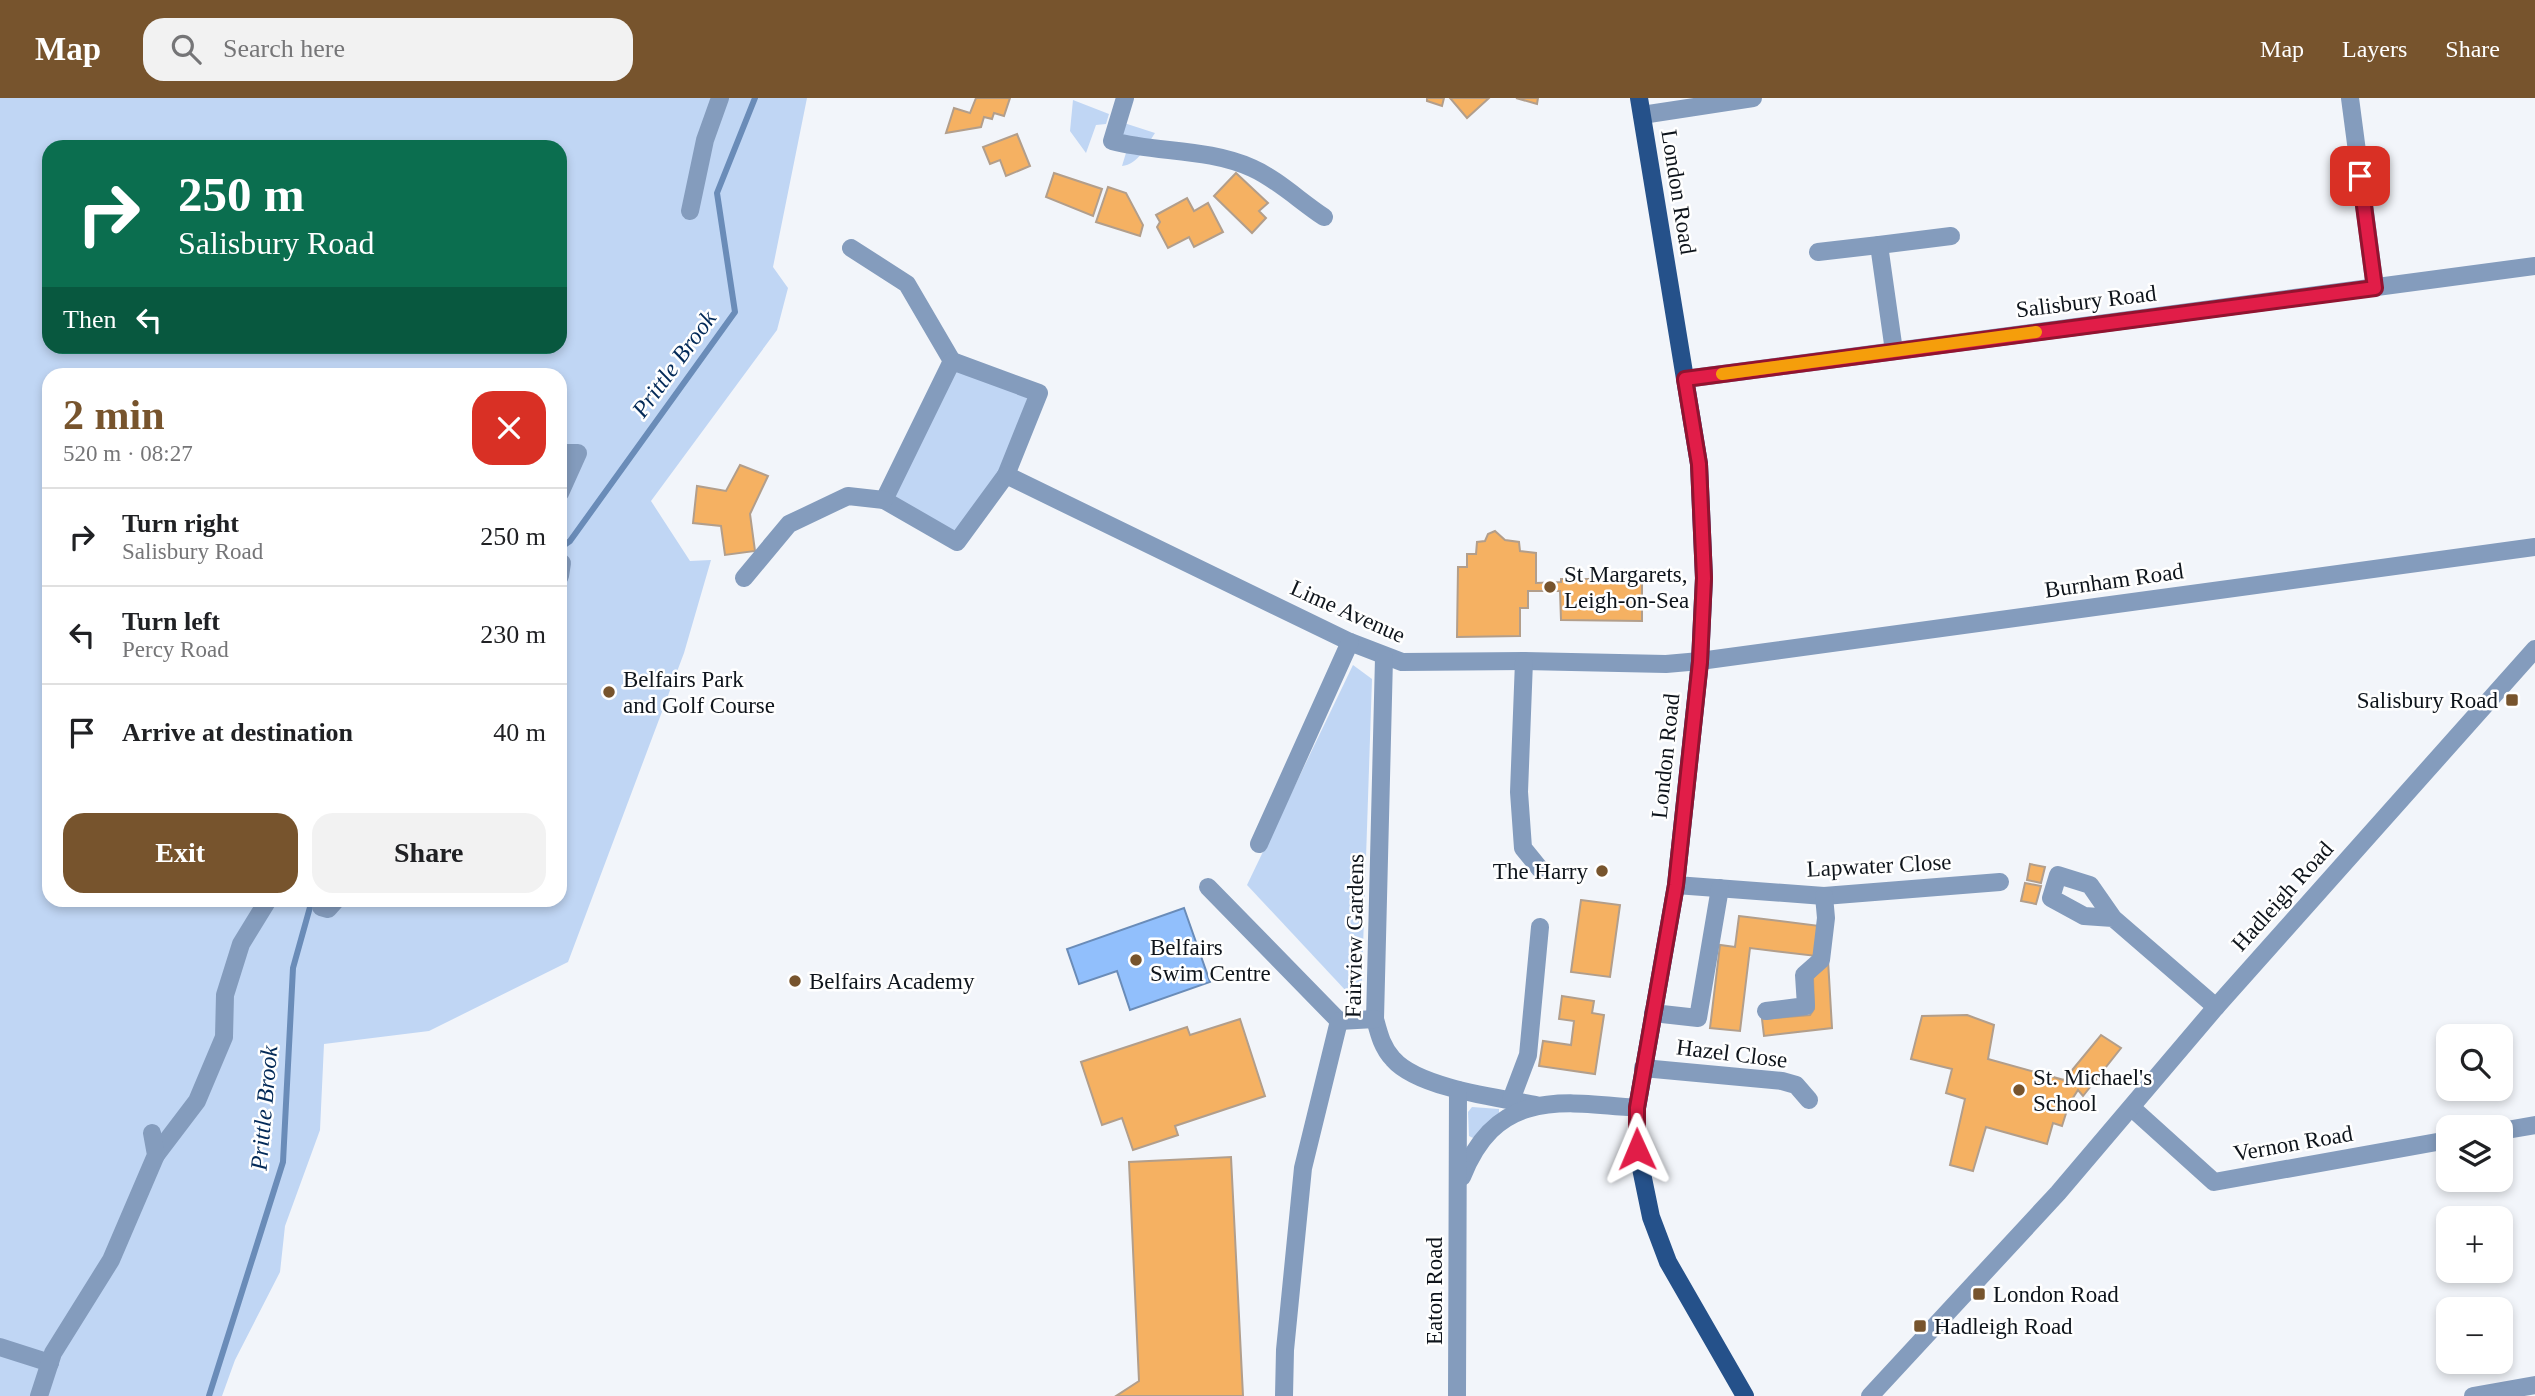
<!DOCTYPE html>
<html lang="en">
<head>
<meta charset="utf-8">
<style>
	:root { --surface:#fff; --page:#f2f2f2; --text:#202124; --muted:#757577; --line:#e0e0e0; --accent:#77542d }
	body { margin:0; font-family:Georgia,serif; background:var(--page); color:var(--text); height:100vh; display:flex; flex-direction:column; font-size:26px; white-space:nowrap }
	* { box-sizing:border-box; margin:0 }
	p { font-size:23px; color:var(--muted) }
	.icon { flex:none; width:38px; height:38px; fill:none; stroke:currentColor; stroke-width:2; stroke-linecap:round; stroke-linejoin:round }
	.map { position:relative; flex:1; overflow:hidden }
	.sheet { position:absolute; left:42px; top:270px; width:525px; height:539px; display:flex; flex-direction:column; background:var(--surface); border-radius:21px; box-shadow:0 4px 10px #0003 }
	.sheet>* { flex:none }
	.top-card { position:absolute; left:42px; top:42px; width:525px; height:214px; border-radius:21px; box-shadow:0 4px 10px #0003; background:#0b6e4f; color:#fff; overflow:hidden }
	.controls { position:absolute; left:2436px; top:926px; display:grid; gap:14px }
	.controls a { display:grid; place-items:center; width:77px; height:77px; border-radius:14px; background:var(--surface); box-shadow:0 4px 10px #0003; font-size:35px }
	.pin { position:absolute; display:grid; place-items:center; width:60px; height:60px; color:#fff; margin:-30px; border-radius:14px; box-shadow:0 4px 10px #0006 }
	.me { position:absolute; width:77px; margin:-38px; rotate:359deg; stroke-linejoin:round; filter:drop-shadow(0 0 5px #0008) }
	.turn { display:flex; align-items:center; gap:24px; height:147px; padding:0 21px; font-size:32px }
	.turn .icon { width:91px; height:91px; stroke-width:2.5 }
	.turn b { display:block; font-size:49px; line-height:60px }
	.then { display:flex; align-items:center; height:66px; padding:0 21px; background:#0003; gap:14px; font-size:26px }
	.round { display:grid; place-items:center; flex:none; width:74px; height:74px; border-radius:21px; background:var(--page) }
	.head { display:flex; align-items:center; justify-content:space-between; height:119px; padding:0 21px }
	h1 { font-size:42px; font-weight:700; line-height:52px; color:var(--accent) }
	.primary-button { display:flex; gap:14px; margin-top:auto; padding:14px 21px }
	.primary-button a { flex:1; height:80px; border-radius:21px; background:var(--accent); color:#fff; font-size:28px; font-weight:700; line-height:80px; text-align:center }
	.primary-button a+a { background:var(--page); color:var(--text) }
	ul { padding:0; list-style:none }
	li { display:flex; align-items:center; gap:21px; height:98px; padding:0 21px; border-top:2px solid var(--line) }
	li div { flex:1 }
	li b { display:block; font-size:26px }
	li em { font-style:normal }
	header { display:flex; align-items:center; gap:42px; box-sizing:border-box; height:98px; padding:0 35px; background:var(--accent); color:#fff }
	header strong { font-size:33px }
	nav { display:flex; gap:38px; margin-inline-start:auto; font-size:24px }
	.search { width:490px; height:63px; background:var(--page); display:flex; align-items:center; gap:18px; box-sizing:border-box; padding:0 24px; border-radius:21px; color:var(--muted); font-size:26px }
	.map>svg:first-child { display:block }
</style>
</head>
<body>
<header>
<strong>Map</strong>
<div class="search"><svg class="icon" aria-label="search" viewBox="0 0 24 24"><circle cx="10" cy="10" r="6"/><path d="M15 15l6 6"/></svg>Search here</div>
<nav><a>Map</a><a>Layers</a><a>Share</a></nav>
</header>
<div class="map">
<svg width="2535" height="1298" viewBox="0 0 2535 1298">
	<rect width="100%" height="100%" fill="#f2f5fa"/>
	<g fill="#c0d6f4" fill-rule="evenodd">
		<path d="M0,0H807L773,169L788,190L777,232L651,403L690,463L711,462L684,555L568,864L429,933L324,946L320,1032L285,1128L280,1174L235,1262L222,1298H0ZM49,49H560V248H49ZM49,276H560V802H49Z"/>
		<polygon points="1073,2 1109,16 1106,26 1096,27 1086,55 1070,33"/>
		<path d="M1121,24L1155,35C1147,47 1138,67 1122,68L1129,45L1118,39Z"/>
		<polygon points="955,269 1030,298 999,375 956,434 893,399"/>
		<polygon points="1353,567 1372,581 1361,909 1247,787"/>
		<polygon points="1472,1009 1499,1011 1499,1015 1473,1040 1469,1038 1468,1014"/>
	</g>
	<polygon fill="#91bffc" stroke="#6a8cb8" stroke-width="2" points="1184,810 1210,884 1130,912 1117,873 1079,886 1067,851"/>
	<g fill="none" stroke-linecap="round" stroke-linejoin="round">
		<g stroke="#6a8cb8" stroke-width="6">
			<polyline points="560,450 570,443 735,214 717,95 755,0"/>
			<polyline points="209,1298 283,1064 293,870 312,802"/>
		</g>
	</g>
	<g fill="#f5b162" stroke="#b29e8b" stroke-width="2">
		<polygon points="976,0 1010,0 1004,18 994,15 992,21 984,19 981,29 946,35 954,10 970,15"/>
		<polygon points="1427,0 1444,0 1442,8 1427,3"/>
		<polygon points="1450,0 1489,0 1467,20"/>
		<polygon points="1516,0 1538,0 1537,6"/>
		<polygon points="1017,36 1030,68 1006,78 1000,62 990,66 983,49"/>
		<polygon points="1054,75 1102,91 1093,118 1046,99"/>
		<polygon points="1236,75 1268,105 1259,113 1266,120 1252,135 1214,98"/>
		<polygon points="1108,89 1126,95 1143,127 1140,138 1096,124"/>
		<polygon points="1187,100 1194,113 1208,105 1223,134 1194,149 1189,139 1168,150 1157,129 1160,124 1156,117"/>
		<polygon points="740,367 768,378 750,416 755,453 725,457 721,428 693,425 697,388 726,393"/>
		<polygon points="1495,433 1505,442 1519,444 1520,453 1536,455 1536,485 1561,484 1561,481 1642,481 1642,523 1561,522 1560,493 1528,493 1528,510 1520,510 1520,538 1457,539 1458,469 1467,469 1467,456 1476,456 1477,444 1485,443 1488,436"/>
		<polygon points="2030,766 2045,769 2041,785 2027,782"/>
		<polygon points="2025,785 2041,788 2036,806 2021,803"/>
		<polygon points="1581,802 1620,807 1610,879 1571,874"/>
		<polygon points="1739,818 1820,828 1816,858 1750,850 1740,933 1710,930 1720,847 1735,849"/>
		<polygon points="1828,862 1832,930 1764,938 1762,921 1810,917 1814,911 1813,880"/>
		<polygon points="1562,898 1594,903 1592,915 1604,917 1595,976 1539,968 1543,943 1571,947 1574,923 1559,921"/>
		<polygon points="1967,917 1994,927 1988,961 2064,982 2101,937 2121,950 2083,998 2078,992 2069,1006 2062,1028 2053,1025 2047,1046 1986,1029 1973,1073 1950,1067 1965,1001 1946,995 1952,971 1911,961 1922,918"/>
		<polygon points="1240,921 1265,998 1175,1028 1178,1037 1133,1052 1122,1020 1102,1027 1081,964 1187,929 1190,937"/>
		<polygon points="1231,1059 1243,1298 1116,1298 1139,1283 1129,1064"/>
	</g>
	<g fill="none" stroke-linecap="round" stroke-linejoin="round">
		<g stroke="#849cbd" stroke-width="18">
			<path d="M1125,0L1112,43C1158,55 1207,50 1252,70C1277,81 1301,104 1324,119"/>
			<polyline points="2350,0 2375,190"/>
			<polyline points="1642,17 1753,0"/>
			<polyline points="690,113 705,42 720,0"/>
			<polyline points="1879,147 1951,138"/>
			<polyline points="851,150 907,186 952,263"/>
			<polyline points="1818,154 1879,147 1894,253"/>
			<polygon points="952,263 1039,295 1006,377 957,444 884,402"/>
			<polyline points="1685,281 2535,168"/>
			<polyline points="560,355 578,355 560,395"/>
			<polyline points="1006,377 1350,544 1402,564 1524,563 1666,566 1700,563 2535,449"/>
			<polyline points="560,478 562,465"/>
			<polyline points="744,480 789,426 848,398 884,402"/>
			<path d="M1384,560L1375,921C1379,936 1382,949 1393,961C1418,990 1499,1000 1536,1007"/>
			<polyline points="1524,563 1519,694 1523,750 1540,771"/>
			<polyline points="1259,746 1350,544"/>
			<polyline points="1676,787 1824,798 2000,784"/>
			<polyline points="1208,789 1339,923 1375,921"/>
			<polyline points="321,809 328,811 336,802"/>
			<polyline points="2113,820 2084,818 2051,800 2058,777 2090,787 2113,820 2216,909"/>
			<polyline points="1766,913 1806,908 1804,877 1821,862 1826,820 1824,798"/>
			<polyline points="1653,915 1698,920 1720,790"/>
			<polyline points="1643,970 1782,983 1796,987 1809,1002"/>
			<polyline points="1511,1002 1528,957 1540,829"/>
			<polyline points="2132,1010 2214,1084 2448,1042"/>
			<polyline points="2501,1033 2535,1027"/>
			<polyline points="156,1057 197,1003 224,939 225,897 241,846 268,802"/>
			<path d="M1462,1079C1496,992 1559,1003 1637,1010"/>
			<polyline points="0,1249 50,1265"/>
			<polyline points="39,1298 53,1255 111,1162 156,1057 152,1035"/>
			<polyline points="1284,1298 1285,1252 1303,1070 1339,923"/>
			<polyline points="1457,1298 1458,992"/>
			<polyline points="1870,1298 2058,1095 2216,909 2535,551"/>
			<polyline points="2473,1298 2535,1287"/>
		</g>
		<polyline stroke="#25518a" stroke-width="18" points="1639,0 1699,366 1704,480 1700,563 1676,787 1637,1010 1637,1051 1651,1119 1668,1164 1745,1298"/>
	</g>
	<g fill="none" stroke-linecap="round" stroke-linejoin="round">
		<defs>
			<polyline id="route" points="1637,1051 1637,1010 1676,787 1700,564 1704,480 1699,366 1685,281 2375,190 2360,78"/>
		</defs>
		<use href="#route" stroke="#92132f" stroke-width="18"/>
		<use href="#route" stroke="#e11d48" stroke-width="12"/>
		<polyline stroke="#f59e0b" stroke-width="12" points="1722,276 2036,234"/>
	</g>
	<g fill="#77542d" stroke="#fff" stroke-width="2.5">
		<circle cx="1550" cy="489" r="7"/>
		<circle cx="609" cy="594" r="7"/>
		<rect x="2505" y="595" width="14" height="14" rx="3.5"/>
		<circle cx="1602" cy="773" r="7"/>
		<circle cx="1136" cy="862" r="7"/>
		<circle cx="795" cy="883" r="7"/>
		<circle cx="2019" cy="992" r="7"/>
		<rect x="1972" y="1189" width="14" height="14" rx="3.5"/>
		<rect x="1913" y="1221" width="14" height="14" rx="3.5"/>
	</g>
	<g text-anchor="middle" stroke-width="5" stroke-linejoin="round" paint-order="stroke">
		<g font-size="23" fill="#0e141b" stroke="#fff">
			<text transform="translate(1679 94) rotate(81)" y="8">London Road</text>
			<text transform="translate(2086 203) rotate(-7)" y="8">Salisbury Road</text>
			<text transform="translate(2114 482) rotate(-8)" y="8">Burnham Road</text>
			<text transform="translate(1348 513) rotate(24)" y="8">Lime Avenue</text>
			<text transform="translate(1665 658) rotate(-84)" y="8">London Road</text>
			<text transform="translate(1879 767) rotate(-3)" y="8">Lapwater Close</text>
			<text transform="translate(2282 798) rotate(-48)" y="8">Hadleigh Road</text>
			<text transform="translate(1354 838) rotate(-89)" y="8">Fairview Gardens</text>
			<text transform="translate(1732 955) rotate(7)" y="8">Hazel Close</text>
			<text transform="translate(2293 1045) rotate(-10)" y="8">Vernon Road</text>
			<text transform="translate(1434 1193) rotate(-90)" y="8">Eaton Road</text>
		</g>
		<g font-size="23" fill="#0e141b" stroke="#fff" text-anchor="start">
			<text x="1564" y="484">St Margarets,<tspan x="1564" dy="26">Leigh-on-Sea</tspan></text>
			<text x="623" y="589">Belfairs Park<tspan x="623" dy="26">and Golf Course</tspan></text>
			<text x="2498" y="610" text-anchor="end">Salisbury Road</text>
			<text x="1588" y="781" text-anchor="end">The Harry</text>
			<text x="1150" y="857">Belfairs<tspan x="1150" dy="26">Swim Centre</tspan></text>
			<text x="809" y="891">Belfairs Academy</text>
			<text x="2033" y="987">St. Michael's<tspan x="2033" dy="26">School</tspan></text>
			<text x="1993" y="1204">London Road</text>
			<text x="1934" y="1236">Hadleigh Road</text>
		</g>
		<g font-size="24" font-style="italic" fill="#032a58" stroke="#fff">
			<text transform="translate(674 266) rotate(-54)" y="8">Prittle Brook</text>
			<text transform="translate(264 1010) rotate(-85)" y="8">Prittle Brook</text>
		</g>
	</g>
</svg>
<div class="controls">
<a><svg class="icon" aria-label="search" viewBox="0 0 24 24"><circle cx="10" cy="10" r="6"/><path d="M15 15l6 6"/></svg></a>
<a><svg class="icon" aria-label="layers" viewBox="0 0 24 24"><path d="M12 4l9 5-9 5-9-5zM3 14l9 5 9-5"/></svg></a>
<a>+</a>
<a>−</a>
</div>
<div class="pin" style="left:2360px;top:78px;background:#d93025"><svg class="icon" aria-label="arrive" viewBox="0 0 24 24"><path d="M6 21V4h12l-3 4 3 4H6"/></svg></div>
<svg class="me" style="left:1637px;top:1051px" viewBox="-20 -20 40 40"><path d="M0-17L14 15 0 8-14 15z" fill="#e11d48" stroke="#fff" stroke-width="4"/></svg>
<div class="top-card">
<div class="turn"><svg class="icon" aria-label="right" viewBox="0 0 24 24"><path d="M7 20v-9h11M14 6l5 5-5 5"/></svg><div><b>250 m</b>Salisbury Road</div></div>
<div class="then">Then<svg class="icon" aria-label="left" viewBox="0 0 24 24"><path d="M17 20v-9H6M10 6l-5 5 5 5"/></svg></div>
</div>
<section class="sheet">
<div class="head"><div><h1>2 min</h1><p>520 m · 08:27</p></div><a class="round" style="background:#d93025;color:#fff"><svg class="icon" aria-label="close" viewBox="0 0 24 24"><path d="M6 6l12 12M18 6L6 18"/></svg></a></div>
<ul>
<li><svg class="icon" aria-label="right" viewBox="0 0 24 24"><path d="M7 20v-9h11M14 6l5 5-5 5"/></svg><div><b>Turn right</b><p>Salisbury Road</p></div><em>250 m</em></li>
<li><svg class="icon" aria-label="left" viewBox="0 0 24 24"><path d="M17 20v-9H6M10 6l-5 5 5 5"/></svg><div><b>Turn left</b><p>Percy Road</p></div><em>230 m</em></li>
<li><svg class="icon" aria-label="arrive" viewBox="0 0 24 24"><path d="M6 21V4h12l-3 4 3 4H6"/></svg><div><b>Arrive at destination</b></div><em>40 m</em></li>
</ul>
<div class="primary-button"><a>Exit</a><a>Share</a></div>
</section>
</div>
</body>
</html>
